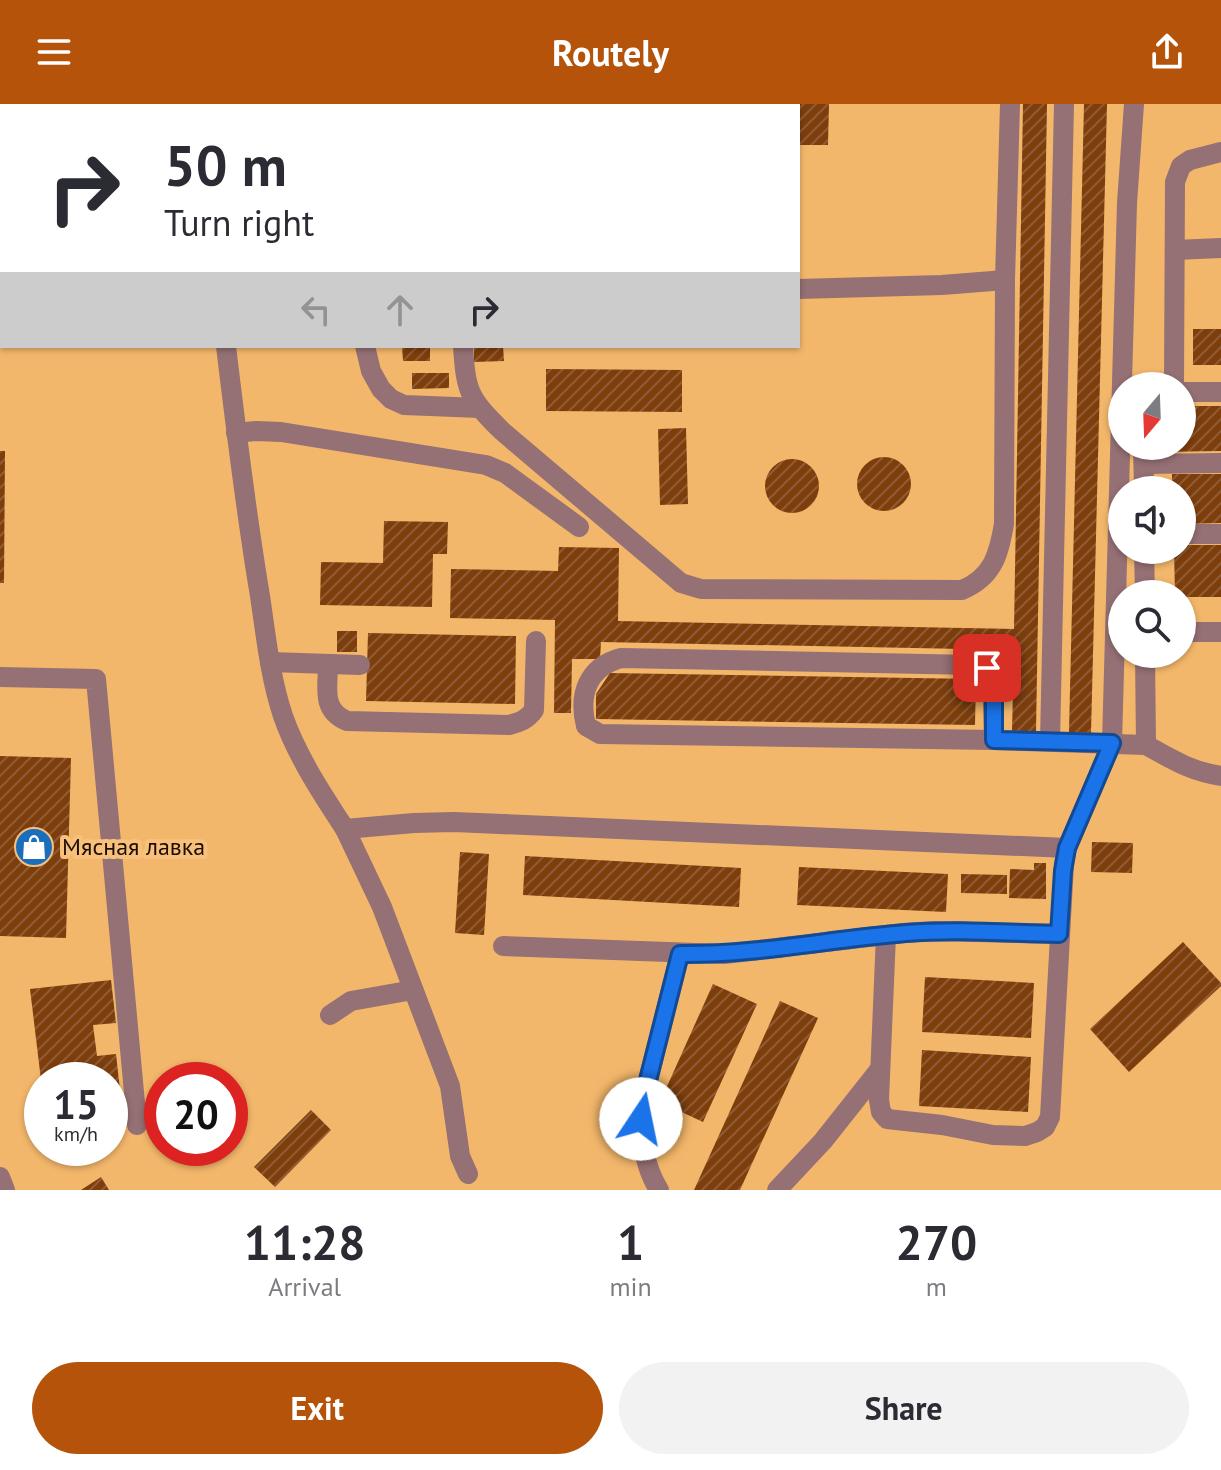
<!DOCTYPE html>
<html lang="en">
<head>
<meta charset="utf-8">
<style>
	:root { --surface:#fff; --page:#f2f2f3; --text:#2b2b33; --muted:#7c7c81; --accent:#b45309 }
	body { margin:0; font-family:"PT Sans",sans-serif; background:var(--page); color:var(--text); height:100vh; display:flex; flex-direction:column; font-size:30px; white-space:nowrap }
	* { box-sizing:border-box; margin:0 }
	p { font-size:26px; color:var(--muted) }
	.icon { flex:none; width:44px; height:44px; fill:none; stroke:currentColor; stroke-width:2; stroke-linecap:round; stroke-linejoin:round }
	.map { position:relative; height:1086px; overflow:hidden }
	.drawer { display:flex; flex-direction:column; background:var(--surface); flex:1 }
	.drawer>* { flex:none }
	.top-card { position:absolute; left:0px; top:0px; width:800px; height:244px; box-shadow:0 2px 6px #0004; background:#fff; color:var(--text); overflow:hidden }
	.needle { width:52px; rotate:199deg }
	.fabs { position:absolute; left:1108px; top:268px; display:grid; gap:16px }
	.fabs a { display:grid; place-items:center; width:88px; height:88px; border-radius:50%; background:var(--surface); box-shadow:0 2px 6px #0004; font-size:40px }
	.speed { position:absolute; left:24px; top:958px; display:flex; gap:16px; font-size:40px; font-weight:700; text-align:center }
	.speed>* { display:grid; place-content:center; width:104px; height:104px; border-radius:50%; background:var(--surface); box-shadow:0 2px 6px #0004; line-height:1 }
	.speed small { font-size:20px; font-weight:400 }
	.speed .limit { border:12px solid #d22; background:#fff; color:#111 }
	.pin { position:absolute; display:grid; place-items:center; width:68px; height:68px; color:#fff; margin:-34px; border-radius:16px; box-shadow:0 4px 12px #0006 }
	.me { position:absolute; width:88px; margin:-44px; rotate:11deg; stroke-linejoin:round; filter:drop-shadow(0 0 6px #0008) }
	.turn { display:flex; align-items:center; gap:28px; height:168px; padding:0 32px; font-size:36px }
	.turn .icon { width:104px; height:104px; stroke-width:2.5 }
	.turn b { display:block; font-size:56px; line-height:68px }
	.lanes { display:flex; align-items:center; height:76px; padding:0 32px; background:#0003; justify-content:center; gap:40px; direction:ltr }
	.lanes .off { opacity:.35 }
	.eta { display:flex; justify-content:space-evenly; align-items:center; height:136px; text-align:center }
	.eta b { font-size:48px; font-weight:800; line-height:56px }
	.action { display:flex; gap:16px; margin-top:auto; padding:16px 32px }
	.action a { flex:1; height:92px; border-radius:48px; background:var(--accent); color:#fff; font-size:32px; font-weight:800; line-height:92px; text-align:center }
	.action a+a { background:var(--page); color:var(--text) }
	header { display:flex; justify-content:space-between; align-items:center; height:104px; padding:0 32px; background:var(--accent); color:#fff; font-size:36px; font-weight:800 }
	.map>svg:first-child { display:block }
</style>
</head>
<body>
<header><svg class="icon" aria-label="menu" viewBox="0 0 24 24"><path d="M4 6h16M4 12h16M4 18h16"/></svg>Routely<svg class="icon" aria-label="share" viewBox="0 0 24 24"><path d="M12 15V3M7 8l5-5 5 5M5 13v7h14v-7"/></svg></header>
<div class="map">
<svg width="1221" height="1086" viewBox="0 0 1221 1086">
	<defs>
		<pattern id="building-hatch" width="6" height="6" patternUnits="userSpaceOnUse" patternTransform="scale(2)"><rect width="6" height="6" fill="#7e3e0c"/><path d="M-1 1l2-2M0 6l6-6M5 7l2-2" fill="none" stroke="#8e5c36"/></pattern>
	</defs>
	<rect width="100%" height="100%" fill="#f7c17d"/>
	<path fill="#f3b76b" fill-rule="evenodd" d="M0,0H1221V1086H0ZM2,2H798V242H2ZM1122,282H1182V342H1122ZM1122,386H1182V446H1122ZM1122,490H1182V550H1122ZM42,976H110V1044H42ZM162,976H230V1044H162Z"/>
	<g fill="url(#building-hatch)">
		<polygon points="798,0 829,0 828,41 798,41"/>
		<polygon points="1023,0 1047,0 1036,627 1012,627 1014,546 601,538 600,555 572,555 571,609 554,609 555,516 450,514 451,465 558,467 559,443 619,444 618,517 1014,525"/>
		<polygon points="1084,0 1107,0 1091,629 1069,628"/>
		<rect x="1193" y="225" width="28" height="36"/>
		<polygon points="402,242 430,242 430,257 403,257"/>
		<polygon points="474,242 503,242 504,257 474,258"/>
		<polygon points="546,265 682,266 682,308 546,307"/>
		<polygon points="412,269 449,269 449,284 412,285"/>
		<polygon points="1182,302 1221,302 1221,347 1159,348 1158,342 1182,342"/>
		<polygon points="686,324 688,400 660,401 658,325"/>
		<polygon points="0,347 5,347 4,479 0,479"/>
		<circle cx="884" cy="380" r="27"/>
		<circle cx="792" cy="382" r="27"/>
		<polygon points="1172,370 1221,370 1221,419 1182,420 1182,386 1172,386"/>
		<polygon points="384,417 448,418 447,450 433,450 432,503 320,501 321,458 383,459"/>
		<polygon points="1182,441 1221,441 1221,493 1182,493 1182,490 1175,490 1174,446 1182,446"/>
		<rect x="337" y="527" width="20" height="21"/>
		<polygon points="368,529 516,532 515,600 366,597"/>
		<polygon points="610,569 976,575 975,621 596,615 596,590"/>
		<polygon points="0,652 71,654 66,834 0,832"/>
		<polygon points="1092,738 1133,739 1132,769 1091,768"/>
		<polygon points="460,748 489,750 484,831 455,829"/>
		<polygon points="525,752 741,764 739,803 523,791"/>
		<polygon points="1034,759 1046,759 1046,795 1009,794 1010,765 1034,766"/>
		<polygon points="799,763 948,770 946,808 797,801"/>
		<polygon points="961,770 1007,771 1007,790 961,789"/>
		<polygon points="1183,838 1221,879 1221,882 1129,968 1090,925"/>
		<polygon points="925,873 1034,879 1031,934 922,928"/>
		<polygon points="111,876 116,919 93,921 97,952 116,950 124,1022 110,1042 110,976 41,976 30,885"/>
		<polygon points="713,880 757,900 703,1018 660,998"/>
		<polygon points="780,897 818,914 740,1086 694,1086"/>
		<polygon points="922,946 1031,953 1028,1008 919,1002"/>
		<polygon points="311,1006 331,1026 275,1083 254,1063"/>
		<polygon points="49,1044 88,1044 88,1046 49,1051"/>
		<polygon points="101,1073 109,1086 81,1086"/>
	</g>
	<g fill="none" stroke-linecap="round" stroke-linejoin="round">
		<g stroke="#957074" stroke-width="20">
			<polyline points="196,0 196,2"/>
			<polyline points="341,0 341,2"/>
			<polyline points="1175,146 1221,144"/>
			<polyline points="798,185 942,181 1005,176"/>
			<path d="M226,242C236,326 246,409 260,492C266,532 270,573 283,612C297,652 322,690 345,725L414,719L454,718L1067,744"/>
			<polyline points="365,242 371,267 381,285 391,295 404,301 480,304"/>
			<path d="M463,242C466,289 469,294 502,327L681,479L701,485L962,486C993,473 999,450 1004,420L1005,176L1010,0"/>
			<polyline points="1174,282 1175,78 1181,62 1190,56 1221,48"/>
			<polyline points="1182,288 1221,288"/>
			<polyline points="236,329 256,327 281,328 486,361 505,369 579,423"/>
			<polyline points="1143,342 1144,386"/>
			<polyline points="1144,360 1221,359"/>
			<polyline points="1182,430 1221,430"/>
			<polyline points="1144,446 1145,490"/>
			<polyline points="1182,528 1221,528"/>
			<polyline points="270,558 360,561"/>
			<path d="M328,560C328,584 321,606 347,617L509,621C520,618 527,616 534,606L536,537"/>
			<polyline points="0,573 96,575 137,1021"/>
			<path d="M994,636L992,570L987,564L974,561L621,554C588,563 578,590 586,622L600,630L994,636L1146,641L1145,550"/>
			<polyline points="1050,637 1064,0"/>
			<path d="M1146,641C1173,656 1190,667 1221,672"/>
			<polyline points="345,725 382,803 450,982 460,1052 468,1070"/>
			<polyline points="886,831 879,996 881,1008 887,1015 942,1021 993,1031 1025,1032 1037,1028 1045,1023 1050,1013 1064,760 1067,744 1112,639 1127,99 1134,0"/>
			<polyline points="503,842 724,850 903,829 935,827 1059,830"/>
			<polyline points="330,911 351,897 413,886"/>
			<polyline points="0,1073 5,1086"/>
			<path d="M659,1086C642,1059 640,1026 643,996L680,850"/>
			<polyline points="777,1086 823,1037 880,965"/>
		</g>
	</g>
	<g fill="none" stroke-linecap="round" stroke-linejoin="round">
		<defs>
			<path id="route" d="M641,1015L643,996L680,850C758,851 829,835 906,829C956,825 1008,829 1059,830L1063,767L1067,744L1112,639L994,636V577L992,570L987,564"/>
		</defs>
		<use href="#route" stroke="#114b97" stroke-width="20"/>
		<use href="#route" stroke="#1a73e8" stroke-width="14"/>
	</g>
	<defs>
		<symbol id="shop-disc" viewBox="-11 -11 22 22"><circle r="9.5" fill="#1a6ebc" stroke="#f7c17d"/><path d="M-5-2.5h2.3a2.7 3.5 0 0 1 5.4 0H5L5.5 6h-11ZM-1.5-2.5h3a1.5 2.3 0 0 0-3 0Z" fill="#fff"/></symbol>
	</defs>
	<g fill-rule="evenodd">
		<use href="#shop-disc" x="12" y="721" width="44" height="44"/>
	</g>
	<g text-anchor="middle" stroke-width="8" stroke-linejoin="round" paint-order="stroke">
		<g font-size="24" fill="#1e0e00" stroke="#f7c17d" text-anchor="start">
			<text x="62" y="751">Мясная лавка</text>
		</g>
	</g>
</svg>
<div class="fabs">
<a><svg class="needle" viewBox="-14 -14 28 28"><path d="M0-13l5 13h-10z" fill="#e53935"/><path d="M0 13l5-13h-10z" fill="#7c7c81"/></svg></a>
<a><svg class="icon" aria-label="sound" viewBox="0 0 24 24"><path d="M4 9h4l5-4v14l-5-4H4zM17 9q2 3 0 6"/></svg></a>
<a><svg class="icon" aria-label="search" viewBox="0 0 24 24"><circle cx="10" cy="10" r="6"/><path d="M15 15l6 6"/></svg></a>
</div>
<div class="speed"><div>15<small>km/h</small></div><div class="limit">20</div></div>
<div class="pin" style="left:987px;top:564px;background:#d93025"><svg class="icon" aria-label="arrive" viewBox="0 0 24 24"><path d="M6 21V4h12l-3 4 3 4H6"/></svg></div>
<svg class="me" style="left:641px;top:1015px" viewBox="-20 -20 40 40"><circle r="19" fill="#fff"/><path d="M0-13L10 11 0 6-10 11z" fill="#1a73e8"/></svg>
<div class="top-card">
<div class="turn"><svg class="icon" aria-label="right" viewBox="0 0 24 24"><path d="M7 20v-9h11M14 6l5 5-5 5"/></svg><div><b>50 m</b>Turn right</div></div>
<div class="lanes"><svg class="icon off" aria-label="left" viewBox="0 0 24 24"><path d="M17 20v-9H6M10 6l-5 5 5 5"/></svg><svg class="icon off" aria-label="ahead" viewBox="0 0 24 24"><path d="M12 20V5M6 11l6-6 6 6"/></svg><svg class="icon" aria-label="right" viewBox="0 0 24 24"><path d="M7 20v-9h11M14 6l5 5-5 5"/></svg></div>
</div>
</div>
<section class="drawer">
<div class="eta">
<div><b>11:28</b><p>Arrival</p></div>
<div><b>1</b><p>min</p></div>
<div><b>270</b><p>m</p></div>
</div>
<div class="action"><a>Exit</a><a>Share</a></div>
</section>
</body>
</html>
